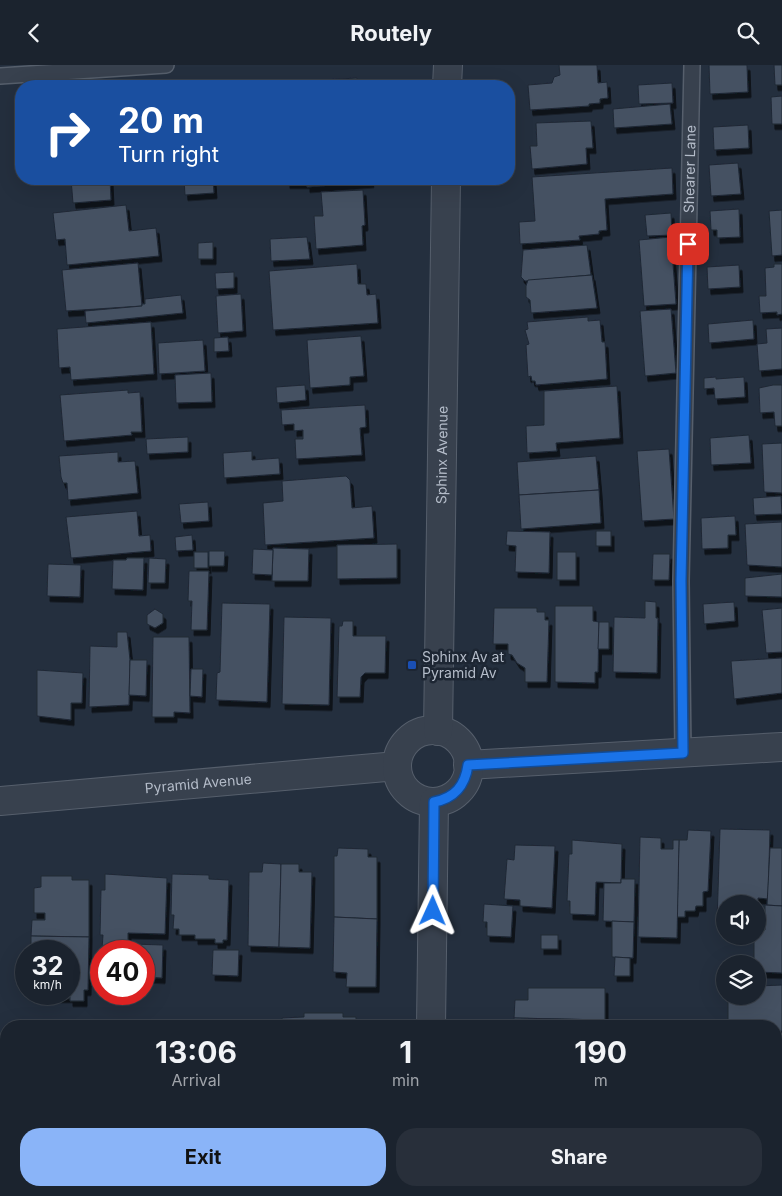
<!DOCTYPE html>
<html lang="en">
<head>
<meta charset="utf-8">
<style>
	:root { --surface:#1b232e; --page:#282f3a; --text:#f1f3f6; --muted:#a0a4aa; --line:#39404a; --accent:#8ab4f8 }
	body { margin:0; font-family:Inter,sans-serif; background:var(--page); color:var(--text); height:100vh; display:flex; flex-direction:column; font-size:19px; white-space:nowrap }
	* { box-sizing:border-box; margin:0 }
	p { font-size:16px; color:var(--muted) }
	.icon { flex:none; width:28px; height:28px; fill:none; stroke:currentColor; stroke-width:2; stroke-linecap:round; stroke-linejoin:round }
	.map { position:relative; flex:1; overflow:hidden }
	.sheet { position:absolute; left:0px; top:955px; width:782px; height:176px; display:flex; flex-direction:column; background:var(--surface); border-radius:20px 20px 0 0; box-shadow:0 5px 20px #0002,0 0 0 1px var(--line) }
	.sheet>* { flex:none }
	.guide { position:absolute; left:15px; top:15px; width:500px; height:105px; border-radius:20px; box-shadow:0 5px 20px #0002,0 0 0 1px var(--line); background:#1a4fa0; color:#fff; overflow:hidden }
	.tools { position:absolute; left:716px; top:830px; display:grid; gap:10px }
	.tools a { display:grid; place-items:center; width:50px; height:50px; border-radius:50%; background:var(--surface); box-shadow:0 5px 20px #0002,0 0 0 1px var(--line); font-size:25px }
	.speed { position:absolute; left:15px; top:875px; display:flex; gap:10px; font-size:25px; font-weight:700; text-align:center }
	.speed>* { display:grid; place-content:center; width:65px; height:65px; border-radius:50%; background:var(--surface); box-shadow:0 5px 20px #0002,0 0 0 1px var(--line); line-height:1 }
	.speed small { font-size:12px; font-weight:400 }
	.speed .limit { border:8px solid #d22; background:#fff; color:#111 }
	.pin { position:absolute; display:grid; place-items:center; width:42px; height:42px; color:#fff; margin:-21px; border-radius:10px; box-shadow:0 2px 8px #0006 }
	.me { position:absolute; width:55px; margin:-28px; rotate:1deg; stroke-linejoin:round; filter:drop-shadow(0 0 4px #0008) }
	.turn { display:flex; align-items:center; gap:18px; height:105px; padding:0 20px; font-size:22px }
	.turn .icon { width:65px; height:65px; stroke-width:2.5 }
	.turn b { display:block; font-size:35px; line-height:42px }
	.eta { display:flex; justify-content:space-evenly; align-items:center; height:85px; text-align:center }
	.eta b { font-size:30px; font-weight:700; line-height:35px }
	.cta { display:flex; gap:10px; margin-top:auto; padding:10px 20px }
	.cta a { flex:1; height:58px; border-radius:20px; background:var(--accent); color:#111; font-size:20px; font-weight:700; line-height:58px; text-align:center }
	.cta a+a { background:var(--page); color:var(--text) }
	header { display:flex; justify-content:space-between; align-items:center; height:65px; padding:0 20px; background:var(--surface); font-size:22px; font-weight:700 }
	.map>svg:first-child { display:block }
</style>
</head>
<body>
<header><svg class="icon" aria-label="back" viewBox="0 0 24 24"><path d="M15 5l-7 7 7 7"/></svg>Routely<svg class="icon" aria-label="search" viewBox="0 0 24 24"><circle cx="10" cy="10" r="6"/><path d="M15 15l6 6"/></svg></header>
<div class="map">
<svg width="782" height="1131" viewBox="0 0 782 1131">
	<defs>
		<filter id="shadow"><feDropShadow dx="3" dy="5.5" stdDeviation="0" flood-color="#0009"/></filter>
	</defs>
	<rect width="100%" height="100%" fill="#242f3e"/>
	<g fill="#455162" stroke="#1f2835" filter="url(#shadow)">
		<polygon points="559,0 597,0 598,18 607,17 608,33 600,34 600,38 589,39 589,41 530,45 528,20 552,18 554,12 560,10"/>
		<polygon points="709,0 747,0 748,27 710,29"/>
		<polygon points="774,0 782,0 782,20 775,20"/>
		<polygon points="357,13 357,21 306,21 306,16"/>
		<rect x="218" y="18" width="19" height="3"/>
		<polygon points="672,18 673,38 639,39 638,20"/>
		<polygon points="782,31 782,59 772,59 771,32"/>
		<polygon points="670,39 672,59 614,63 613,44"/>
		<polygon points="591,56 593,83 586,83 587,99 532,104 530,81 537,81 536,58"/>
		<polygon points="748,60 749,83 714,85 713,62"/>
		<polygon points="738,98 741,129 711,131 709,100"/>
		<polygon points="672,103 673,129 605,134 607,165 599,166 599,169 579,171 580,175 520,179 519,157 535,156 532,112"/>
		<polygon points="65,114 110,114 111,135 73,138 71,114"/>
		<polygon points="184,114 213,114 214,128 185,130"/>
		<polygon points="287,114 370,114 371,117 307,122 307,118 287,118"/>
		<polygon points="363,125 365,160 362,161 363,180 316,184 314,151 323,151 321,127"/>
		<polygon points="126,140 129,166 156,163 159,191 67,200 65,174 56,175 53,148"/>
		<polygon points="739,144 740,172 717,173 717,165 711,165 710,146"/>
		<polygon points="782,145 782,190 772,191 769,146"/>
		<polygon points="671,148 672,170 647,171 645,150"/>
		<polygon points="307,172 310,194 271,196 270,174"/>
		<polygon points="671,172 676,239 644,241 639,175"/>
		<polygon points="213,177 213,194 198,194 198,178"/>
		<polygon points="587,180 591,210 525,216 521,212 523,185"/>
		<polygon points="138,198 142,241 66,246 62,205"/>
		<polygon points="357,199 358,219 366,219 367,230 376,229 378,258 273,265 269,206"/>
		<polygon points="774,199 782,199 782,249 777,250 777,247 760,248 759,231 766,231 765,203 774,202"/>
		<polygon points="739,200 740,222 708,224 707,202"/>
		<polygon points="234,207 234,223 216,224 215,208"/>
		<polygon points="592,210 597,243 531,248 530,235 526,232 526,221 528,215"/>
		<polygon points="241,229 243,266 218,268 216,231"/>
		<polygon points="181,230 183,248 86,258 85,246 142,241 142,239 145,239 145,234"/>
		<polygon points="671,244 676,308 645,311 640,246"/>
		<polygon points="588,252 588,256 600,255 602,277 605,277 607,314 536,320 535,316 532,316 531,311 528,312 526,280 529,279 525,265 528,264 527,257"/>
		<polygon points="753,255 754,274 709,278 708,259"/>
		<polygon points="151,257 154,309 71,315 70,302 59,303 57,264"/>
		<polygon points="782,263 782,304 759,306 757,279 767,278 766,264"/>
		<polygon points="361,271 364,311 350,312 350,320 310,323 307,275"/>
		<polygon points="228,272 229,286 214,287 214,273"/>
		<polygon points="203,275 205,306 159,309 158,278"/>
		<polygon points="211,308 212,337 176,338 175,310"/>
		<polygon points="716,312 716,314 744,312 745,332 715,334 714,323 704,324 704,313"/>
		<polygon points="305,320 306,335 277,338 276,322"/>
		<polygon points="773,320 782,320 782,361 775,361 774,347 760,348 759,323"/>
		<polygon points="617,321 620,373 556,378 557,386 527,388 526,361 544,360 544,326"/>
		<polygon points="128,325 128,328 140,327 142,367 131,367 132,370 64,376 60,330"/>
		<polygon points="365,340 366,362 360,363 362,390 296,394 295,374 303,374 303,365 294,366 294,359 282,360 281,345"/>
		<polygon points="749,370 751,398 711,400 710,373"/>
		<polygon points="188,372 188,387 147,389 146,374"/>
		<polygon points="782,378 782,428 764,427 762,379"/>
		<polygon points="669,384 674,454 642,456 637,386"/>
		<polygon points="252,386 252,395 279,393 280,409 224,413 223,388"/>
		<polygon points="118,387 118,397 135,396 138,428 68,435 67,418 63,418 61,412 59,391"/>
		<polygon points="596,391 599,425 519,430 517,397"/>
		<polygon points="346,411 350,415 352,443 372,441 374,473 265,480 263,438 283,436 282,416"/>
		<polygon points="599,425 601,458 521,464 519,430"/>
		<polygon points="781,431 782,449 754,450 753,433"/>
		<polygon points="208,437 209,456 181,458 179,439"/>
		<polygon points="137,446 139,471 150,470 151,486 71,493 66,452"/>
		<polygon points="735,451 736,470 728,470 728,483 702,484 701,453"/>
		<polygon points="782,457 782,502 747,500 745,459"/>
		<polygon points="507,466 550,467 549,508 515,507 516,481 506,480"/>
		<rect x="596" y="466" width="15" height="15"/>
		<polygon points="192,470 193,485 176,486 175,472"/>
		<polygon points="397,479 397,513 337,514 337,480"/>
		<polygon points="273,483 309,484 308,516 272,516"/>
		<polygon points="253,484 273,485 272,510 252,509"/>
		<polygon points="209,486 225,486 224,501 209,501"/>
		<rect x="194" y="487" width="14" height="16"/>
		<rect x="557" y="487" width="19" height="28"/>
		<polygon points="653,489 670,489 669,515 652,515"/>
		<polygon points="127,493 144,493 143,525 112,524 113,495 126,495"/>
		<polygon points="149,493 166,494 165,518 148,518"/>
		<polygon points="48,499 81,500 80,532 47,531"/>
		<polygon points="189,506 209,506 207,565 191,565 192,536 188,536"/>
		<polygon points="782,509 782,532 745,531 745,513"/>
		<polygon points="645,536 656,537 656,553 658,553 657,608 613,607 614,552 645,553"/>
		<polygon points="734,537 735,556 704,559 703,539"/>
		<polygon points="222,538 270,539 267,637 216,635 217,608 220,607"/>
		<polygon points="555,541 593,541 593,556 599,557 598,607 595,607 595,618 555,617"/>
		<polygon points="494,543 537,543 537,547 545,547 545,555 549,555 547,617 525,617 525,603 517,598 512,590 508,589 508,579 493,579"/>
		<polygon points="782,543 782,587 766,588 762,545"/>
		<polygon points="155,544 163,549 163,558 155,563 147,559 147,550"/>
		<polygon points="284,552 331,553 329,640 282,639"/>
		<polygon points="343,556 353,556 353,571 386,571 385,608 365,608 361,612 360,632 337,632 339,561 342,561"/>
		<polygon points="599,557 609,557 609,584 598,584"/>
		<polygon points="117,567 127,567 130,595 129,640 89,642 90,581 117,582"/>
		<polygon points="153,572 189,572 190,648 174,647 174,652 152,652"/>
		<polygon points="782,593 782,628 734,634 731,596"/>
		<polygon points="130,595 147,595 146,631 129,630"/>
		<polygon points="191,604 203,604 202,632 190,631"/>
		<polygon points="37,605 83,608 82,638 71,638 71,655 37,651"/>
		<polygon points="720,764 770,765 768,834 758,833 758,843 758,839 725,839 725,858 717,858"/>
		<polygon points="688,765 711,766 708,826 703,827 703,841 696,841 695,846 685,846 685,852 677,852 679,775 687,775"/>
		<polygon points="640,772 661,773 661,784 673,784 673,775 679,775 677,873 638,872"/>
		<polygon points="572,775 622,779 621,818 596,817 595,850 570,849 570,836 567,836 569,789 572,789"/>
		<polygon points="515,780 555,781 552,843 520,841 520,835 504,834 507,794 514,795"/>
		<polygon points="338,783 368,784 368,792 377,792 377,854 334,852 334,791 337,791"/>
		<polygon points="770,783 782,783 782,841 767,840"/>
		<polygon points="263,798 281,799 279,882 248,881 249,807 262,807"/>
		<polygon points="281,799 299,799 299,807 312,807 310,883 279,882"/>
		<polygon points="105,809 167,813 165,869 128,868 128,885 102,885 103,870 100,870 101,825 105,825"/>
		<polygon points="172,809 209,810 209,814 229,815 227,875 223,875 223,878 215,878 215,874 195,874 195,870 179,870 179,864 173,864 174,850 171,850"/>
		<polygon points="41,811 72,811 72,815 89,815 89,872 31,871 32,855 45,855 45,848 34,848 34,823 41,822"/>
		<polygon points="621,814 635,814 634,857 603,856 604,818 621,818"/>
		<polygon points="484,839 513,841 511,872 487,871 487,857 483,857"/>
		<polygon points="765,840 782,841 782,908 758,907 758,899 754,899 754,871 758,871 758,865 765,865"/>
		<polygon points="334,852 377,854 376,922 346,922 347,908 333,907"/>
		<polygon points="612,856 634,857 633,893 612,892"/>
		<rect x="541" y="870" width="17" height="14"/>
		<polygon points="31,871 89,872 88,925 84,925 84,936 70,936 70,932 32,932 32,929 69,929 69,886 31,886"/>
		<polygon points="131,879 163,880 162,913 144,912 144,886 131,886"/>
		<polygon points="213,885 239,885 238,911 212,910"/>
		<polygon points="615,892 630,893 630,911 614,911"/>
		<polygon points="782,920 782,966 776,967 776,961 728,961 728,931 758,931 758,921"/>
		<polygon points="528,923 605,923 605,955 514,953 515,935 528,935"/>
		<polygon points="304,948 343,948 343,952 356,952 356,961 282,961 282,953 304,952"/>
		<polygon points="514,953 605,955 605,961 514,961"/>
		<rect x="776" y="974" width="6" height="52"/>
		<rect x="776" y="1042" width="6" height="40"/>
		<polygon points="776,1097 782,1097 782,1131 748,1131 748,1125 776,1125"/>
		<polygon points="46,1125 148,1125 148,1131 46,1128"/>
		<polygon points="218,1125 249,1126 249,1131 218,1131"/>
		<rect x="267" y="1125" width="91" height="6"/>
		<polygon points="529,1125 581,1125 581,1131 528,1131"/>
	</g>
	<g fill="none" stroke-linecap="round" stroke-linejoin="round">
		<defs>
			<g id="service">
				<polyline points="0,11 166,0"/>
				<path id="s1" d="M683,688L681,516L692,0"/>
			</g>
			<g id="minor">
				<polyline points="468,700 782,682"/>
				<path id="s2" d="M0,736L397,701"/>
			</g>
			<g id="tertiary">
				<polyline points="447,21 448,0"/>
				<circle cx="433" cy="701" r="36"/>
				<path id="s3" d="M438,666L446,114"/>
				<polyline points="431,961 434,737"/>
				<polyline points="429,1131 429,1125"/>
			</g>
		</defs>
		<use href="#service" stroke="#565f6c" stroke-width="18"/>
		<use href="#minor" stroke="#565f6c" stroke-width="30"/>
		<use href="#tertiary" stroke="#565f6c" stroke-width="30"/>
		<use href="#service" stroke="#38414e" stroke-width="15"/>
		<use href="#minor" stroke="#38414e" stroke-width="28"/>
		<use href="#tertiary" stroke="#38414e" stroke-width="28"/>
	</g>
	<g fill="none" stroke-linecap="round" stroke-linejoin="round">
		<defs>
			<path id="route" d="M433,846L434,737C455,733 465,721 468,700L683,688L681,516L688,179"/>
		</defs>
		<use href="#route" stroke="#114b97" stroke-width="12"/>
		<use href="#route" stroke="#1a73e8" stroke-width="9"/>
	</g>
	<rect fill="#1a4fb4" stroke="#1d2633" stroke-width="2" x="407" y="595" width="10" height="10" rx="2.5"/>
	<g text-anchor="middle" stroke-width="5" stroke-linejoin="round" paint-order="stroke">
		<g font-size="14" fill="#b4bcc9" stroke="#1d2633">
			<text dy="5" stroke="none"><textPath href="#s1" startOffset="584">Shearer Lane</textPath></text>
			<text dy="5" stroke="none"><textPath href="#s3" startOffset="276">Sphinx Avenue</textPath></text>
			<text dy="5" stroke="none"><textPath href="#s2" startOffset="199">Pyramid Avenue</textPath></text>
		</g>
		<g font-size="14" fill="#b4bcc9" stroke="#1d2633" text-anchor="start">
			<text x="422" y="597">Sphinx Av at<tspan x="422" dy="16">Pyramid Av</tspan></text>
		</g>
	</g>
</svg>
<div class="tools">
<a><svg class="icon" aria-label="sound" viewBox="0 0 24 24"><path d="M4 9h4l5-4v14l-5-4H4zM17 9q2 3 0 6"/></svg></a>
<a><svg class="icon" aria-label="layers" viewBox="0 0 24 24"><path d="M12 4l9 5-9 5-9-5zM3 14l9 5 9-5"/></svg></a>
</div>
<div class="speed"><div>32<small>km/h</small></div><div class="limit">40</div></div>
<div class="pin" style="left:688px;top:179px;background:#d93025"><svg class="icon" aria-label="arrive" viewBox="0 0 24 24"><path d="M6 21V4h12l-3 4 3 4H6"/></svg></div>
<svg class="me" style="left:433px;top:846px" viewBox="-20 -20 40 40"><path d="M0-17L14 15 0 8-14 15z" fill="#1a73e8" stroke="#fff" stroke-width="4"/></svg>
<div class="guide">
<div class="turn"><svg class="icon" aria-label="right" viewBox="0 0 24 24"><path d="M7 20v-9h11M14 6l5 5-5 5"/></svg><div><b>20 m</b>Turn right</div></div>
</div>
<section class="sheet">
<div class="eta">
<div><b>13:06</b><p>Arrival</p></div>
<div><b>1</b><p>min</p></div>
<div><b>190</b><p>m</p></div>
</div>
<div class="cta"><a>Exit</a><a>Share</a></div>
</section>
</div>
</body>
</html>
